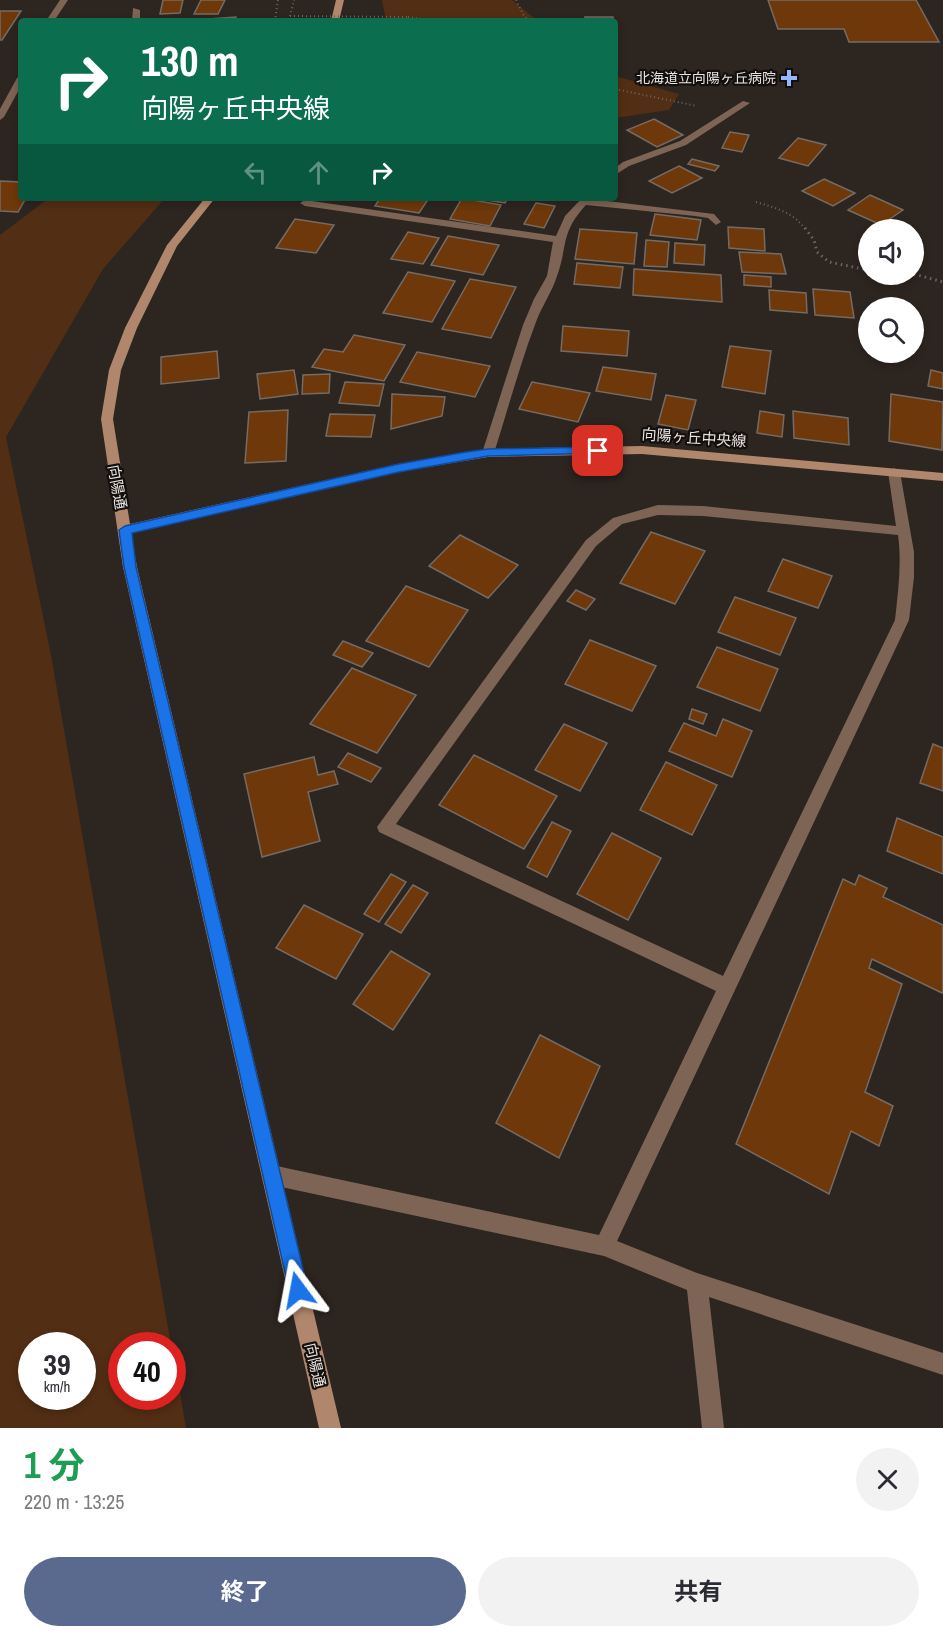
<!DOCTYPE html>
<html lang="ja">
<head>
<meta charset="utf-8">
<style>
	:root { --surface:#fff; --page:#f2f2f3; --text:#2b2b33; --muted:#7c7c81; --accent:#5a6a8e }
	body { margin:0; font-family:"Archivo Narrow","Noto Sans JP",sans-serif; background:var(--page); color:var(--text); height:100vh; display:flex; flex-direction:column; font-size:22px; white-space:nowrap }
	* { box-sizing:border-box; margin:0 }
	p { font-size:20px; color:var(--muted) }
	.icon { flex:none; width:33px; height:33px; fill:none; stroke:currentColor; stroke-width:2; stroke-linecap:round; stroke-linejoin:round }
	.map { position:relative; height:1428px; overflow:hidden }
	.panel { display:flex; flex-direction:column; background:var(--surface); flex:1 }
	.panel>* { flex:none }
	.guide { position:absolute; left:18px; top:18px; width:600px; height:183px; border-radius:6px; box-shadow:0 3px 9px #0003; background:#0b6e4f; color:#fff; overflow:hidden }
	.tools { position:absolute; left:858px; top:219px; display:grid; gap:12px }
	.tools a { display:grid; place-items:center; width:66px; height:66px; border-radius:50%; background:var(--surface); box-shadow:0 3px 9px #0003; font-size:30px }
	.speed { position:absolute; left:18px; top:1332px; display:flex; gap:12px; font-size:30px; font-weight:700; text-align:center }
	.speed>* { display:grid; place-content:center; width:78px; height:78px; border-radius:50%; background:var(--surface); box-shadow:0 3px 9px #0003; line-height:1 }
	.speed small { font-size:15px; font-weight:400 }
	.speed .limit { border:9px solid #d22; background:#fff; color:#111 }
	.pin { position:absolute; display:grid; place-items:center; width:51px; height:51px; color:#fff; margin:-26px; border-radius:12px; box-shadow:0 3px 9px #0006 }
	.me { position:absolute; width:66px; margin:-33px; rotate:347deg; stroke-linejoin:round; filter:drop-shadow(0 0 4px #0008) }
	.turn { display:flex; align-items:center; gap:21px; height:126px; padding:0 24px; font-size:27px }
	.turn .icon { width:78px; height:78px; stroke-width:2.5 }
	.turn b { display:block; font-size:42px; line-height:51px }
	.lanes { display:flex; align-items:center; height:57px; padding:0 24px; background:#0003; justify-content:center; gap:30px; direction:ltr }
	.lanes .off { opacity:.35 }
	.round { display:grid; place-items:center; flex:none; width:63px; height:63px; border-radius:32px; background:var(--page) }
	.overview { display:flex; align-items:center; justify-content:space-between; height:102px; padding:0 24px }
	h1 { font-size:36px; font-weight:700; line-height:45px; color:#1e9e55 }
	.primary-button { display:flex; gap:12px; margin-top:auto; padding:12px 24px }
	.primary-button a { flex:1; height:69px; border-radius:36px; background:var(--accent); color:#fff; font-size:24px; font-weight:700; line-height:69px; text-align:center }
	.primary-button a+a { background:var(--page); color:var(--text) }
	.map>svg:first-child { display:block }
</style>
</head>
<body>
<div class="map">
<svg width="943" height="1428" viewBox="0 0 943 1428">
	<rect width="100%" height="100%" fill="#2d2520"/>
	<g fill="#522e14" fill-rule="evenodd">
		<polygon points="382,0 512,0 538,21 386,21"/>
		<polygon points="615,76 679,94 669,110 615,118"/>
		<path d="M49,198H165L103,269L6,437L51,655L171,1345L122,1346V1396H172L173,1351L186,1428H0V235ZM32,1346H82V1396H32Z"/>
	</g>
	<g fill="#6e380a" stroke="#756b65" stroke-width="1.5">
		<polygon points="163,0 183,0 180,13 160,14"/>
		<polygon points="201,0 225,0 218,14 194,14"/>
		<polygon points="768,0 916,0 939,42 849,42 844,29 778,29"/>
		<polygon points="0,11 21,11 2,40 0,40"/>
		<polygon points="236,17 236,21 209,21 209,19"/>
		<polygon points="585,17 613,17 613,21 586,21"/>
		<polygon points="654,119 683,135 657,147 627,130"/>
		<polygon points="730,132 749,135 742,152 722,148"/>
		<polygon points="798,138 826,145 808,166 779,158"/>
		<polygon points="692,159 719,166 715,171 688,164"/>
		<polygon points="679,166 702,178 672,193 649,181"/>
		<polygon points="824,179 855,193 833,206 802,191"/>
		<polygon points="0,181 21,182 21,198 26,198 18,212 0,211"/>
		<polygon points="870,195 903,210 881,225 848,210"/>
		<polygon points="380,198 429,198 419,213 375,206"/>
		<polygon points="462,198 501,205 490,226 450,219"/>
		<polygon points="474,198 508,198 505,203"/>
		<polygon points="536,203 555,206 544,228 524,224"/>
		<polygon points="655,214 701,220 697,240 650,235"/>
		<polygon points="295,219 334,225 316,253 276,248"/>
		<polygon points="728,227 764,229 765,251 729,248"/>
		<polygon points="580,229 637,233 634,264 575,259"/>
		<polygon points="408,232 439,238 423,264 391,259"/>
		<polygon points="448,236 499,245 483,275 431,265"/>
		<polygon points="646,240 669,242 667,267 644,266"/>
		<polygon points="675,243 705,245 704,265 674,263"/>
		<polygon points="739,252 781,254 786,274 742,272"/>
		<polygon points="577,263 623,267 620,288 574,284"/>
		<polygon points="634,269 721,275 722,302 633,295"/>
		<polygon points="408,272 455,281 432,322 383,313"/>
		<polygon points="744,275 771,277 771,287 744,285"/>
		<polygon points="470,279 516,287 491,338 442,329"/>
		<polygon points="813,289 850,292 854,318 815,315"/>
		<polygon points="769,290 806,293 807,313 770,310"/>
		<polygon points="563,326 629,331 627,356 561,351"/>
		<polygon points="354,335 405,345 384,381 312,367 324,349 343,352"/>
		<polygon points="730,346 771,351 765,394 722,387"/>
		<polygon points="217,351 219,378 161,384 161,357"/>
		<polygon points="417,352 490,366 475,397 400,382"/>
		<polygon points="603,367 656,374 651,400 596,391"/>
		<polygon points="294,370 298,394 260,399 257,374"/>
		<polygon points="931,370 943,373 943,389 928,386"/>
		<polygon points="330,374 329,393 302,394 303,375"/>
		<polygon points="345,382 384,384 379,406 339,403"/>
		<polygon points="532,382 590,393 578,422 519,409"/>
		<polygon points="392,394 445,397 442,416 391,429"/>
		<polygon points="891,394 943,402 942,450 889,441"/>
		<polygon points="666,395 696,400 688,430 658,424"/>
		<polygon points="288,410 286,461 245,463 249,412"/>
		<polygon points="760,411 784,415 782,437 757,433"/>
		<polygon points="793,411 848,418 849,445 794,438"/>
		<polygon points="330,414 375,415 371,437 326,436"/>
		<polygon points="651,532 705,551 675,604 620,583"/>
		<polygon points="460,535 518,565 488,598 429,566"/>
		<polygon points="783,559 832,576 818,608 768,591"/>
		<polygon points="406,586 468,610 429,667 366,641"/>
		<polygon points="576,590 595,599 586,610 567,601"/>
		<polygon points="735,597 796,618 780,655 718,632"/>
		<polygon points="590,640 656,666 632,711 565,684"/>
		<polygon points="343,641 373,653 362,667 333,655"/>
		<polygon points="717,647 778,669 760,711 697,687"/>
		<polygon points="352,668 416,695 377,753 310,724"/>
		<polygon points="692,709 707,714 703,724 689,719"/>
		<polygon points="723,719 752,731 732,777 669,751 684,723 716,736"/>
		<polygon points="564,724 607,743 580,791 535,770"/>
		<polygon points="933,744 943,748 943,791 920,783"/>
		<polygon points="348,753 381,768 371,782 338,767"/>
		<polygon points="474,755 557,796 524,849 439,805"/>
		<polygon points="314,757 318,775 334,771 338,784 308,792 320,841 262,857 244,774"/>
		<polygon points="666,762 717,785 692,835 640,810"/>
		<polygon points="897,818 943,837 943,874 887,851"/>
		<polygon points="552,822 571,831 547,877 527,867"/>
		<polygon points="612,833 661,858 628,920 577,894"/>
		<polygon points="391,874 406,882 379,922 364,914"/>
		<polygon points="859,875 887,888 883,897 943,925 943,991 942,993 872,959 869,968 902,984 865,1092 893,1106 879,1146 851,1131 829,1194 736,1144 843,879 855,885"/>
		<polygon points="413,885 428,893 401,933 385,924"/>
		<polygon points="304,905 363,934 336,979 276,948"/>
		<polygon points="391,951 430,974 393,1030 353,1004"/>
		<polygon points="540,1035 600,1066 559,1158 496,1123"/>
	</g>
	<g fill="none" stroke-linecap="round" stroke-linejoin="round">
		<g stroke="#6d6561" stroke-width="2" stroke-dasharray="1 3" stroke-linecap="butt">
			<polyline points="516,0 524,16 530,21"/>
			<polyline points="290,16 294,0"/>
			<polyline points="408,17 435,21"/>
			<polyline points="275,21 278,0"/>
			<polyline points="615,89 697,106"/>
			<path d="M756,202C776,208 793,212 806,230"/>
		</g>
		<g stroke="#6d6561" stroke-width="3" stroke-dasharray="1.5 4" stroke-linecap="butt">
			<polyline points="805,228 814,240 817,252 829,262 868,270"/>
			<polyline points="914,274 943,282"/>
		</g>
		<g fill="#7e6454" fill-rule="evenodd">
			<polygon points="60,0 68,0 54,21 46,21"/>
			<polygon points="133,8 140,10 140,21 132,21"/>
			<polygon points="21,75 21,86 4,117 0,120 0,109 17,78"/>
			<polygon points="743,101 750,103 686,145 629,166 615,175 615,168 623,162 680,141"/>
			<path d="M582,198L714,214L721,222L716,225L708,218L695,216L586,205C560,233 568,246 557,276C552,292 542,306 536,322C520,364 508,409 494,453L488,457L482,453L523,325L534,299L547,276L553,242L305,206L300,203L305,200L556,236L565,216Z"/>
			<path d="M894,468L900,472L914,552V577L909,620L617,1241L697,1273L943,1353V1375L709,1297L724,1428H702L687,1290L604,1256L272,1185L265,1182L262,1175L265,1168L272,1165L599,1235L716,991L379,832L377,827L586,540L613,518L658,505L703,506L896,526L888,472ZM658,515L703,516L898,535C902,564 898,591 895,620L723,976L396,824L596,546L622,524Z"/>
		</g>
		<g fill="#b0876c" fill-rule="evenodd">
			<polygon points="336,0 344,0 339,21 331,21"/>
			<polygon points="205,198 215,198 177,246 137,328 121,370 113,419 130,524 398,464 488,449 642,446 943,473 943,481 642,454 488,457 398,472 131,533 137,567 341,1428 319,1428 123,567 101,419 109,370 125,328 167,245"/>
		</g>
		<polyline stroke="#6d6561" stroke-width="2" stroke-dasharray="1 3" stroke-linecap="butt" points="290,16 408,17"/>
	</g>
	<polygon fill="#1a73e8" stroke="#114b97" stroke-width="1.5" points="598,447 603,451 602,453 488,456 466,460 399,472 132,533 136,567 308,1290 305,1297 298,1300 291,1297 289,1290 124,567 119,530 125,526 399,464 466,452 488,449"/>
	<path fill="#94b7fd" stroke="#130f0d" stroke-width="2" d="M786 69h6v6h6v6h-6v6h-6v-6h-6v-6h6z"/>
	<g text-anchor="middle" stroke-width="4.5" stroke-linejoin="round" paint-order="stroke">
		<g font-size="14" fill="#e9e3df" stroke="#130f0d" text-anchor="end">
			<text x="776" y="83">北海道立向陽ヶ丘病院</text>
		</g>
		<g font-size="15" fill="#e9e3df" stroke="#130f0d">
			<text transform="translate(694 438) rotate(4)" y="5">向陽ヶ丘中央線</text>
			<text transform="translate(117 487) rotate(80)" y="5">向陽通</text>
			<text transform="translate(315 1365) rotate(77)" y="5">向陽通</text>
		</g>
	</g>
</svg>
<div class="tools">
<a><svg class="icon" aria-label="sound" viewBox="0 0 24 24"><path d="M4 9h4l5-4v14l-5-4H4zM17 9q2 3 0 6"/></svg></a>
<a><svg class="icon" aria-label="search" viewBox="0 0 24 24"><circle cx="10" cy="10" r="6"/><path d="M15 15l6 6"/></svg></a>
</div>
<div class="speed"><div>39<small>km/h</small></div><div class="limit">40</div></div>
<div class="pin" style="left:598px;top:451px;background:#d93025"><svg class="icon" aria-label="arrive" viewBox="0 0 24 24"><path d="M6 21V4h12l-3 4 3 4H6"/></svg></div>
<svg class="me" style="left:298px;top:1290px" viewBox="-20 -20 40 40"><path d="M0-17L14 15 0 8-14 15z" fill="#1a73e8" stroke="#fff" stroke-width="4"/></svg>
<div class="guide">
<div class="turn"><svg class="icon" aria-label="right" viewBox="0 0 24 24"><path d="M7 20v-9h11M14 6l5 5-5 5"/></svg><div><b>130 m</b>向陽ヶ丘中央線</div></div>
<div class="lanes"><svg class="icon off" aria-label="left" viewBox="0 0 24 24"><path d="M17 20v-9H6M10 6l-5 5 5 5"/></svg><svg class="icon off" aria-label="ahead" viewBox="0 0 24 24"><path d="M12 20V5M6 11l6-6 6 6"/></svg><svg class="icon" aria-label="right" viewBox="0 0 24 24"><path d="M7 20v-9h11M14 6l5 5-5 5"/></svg></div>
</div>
</div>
<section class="panel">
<div class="overview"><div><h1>1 分</h1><p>220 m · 13:25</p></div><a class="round"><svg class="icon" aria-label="close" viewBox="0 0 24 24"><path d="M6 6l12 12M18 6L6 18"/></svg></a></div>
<div class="primary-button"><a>終了</a><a>共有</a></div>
</section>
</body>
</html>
